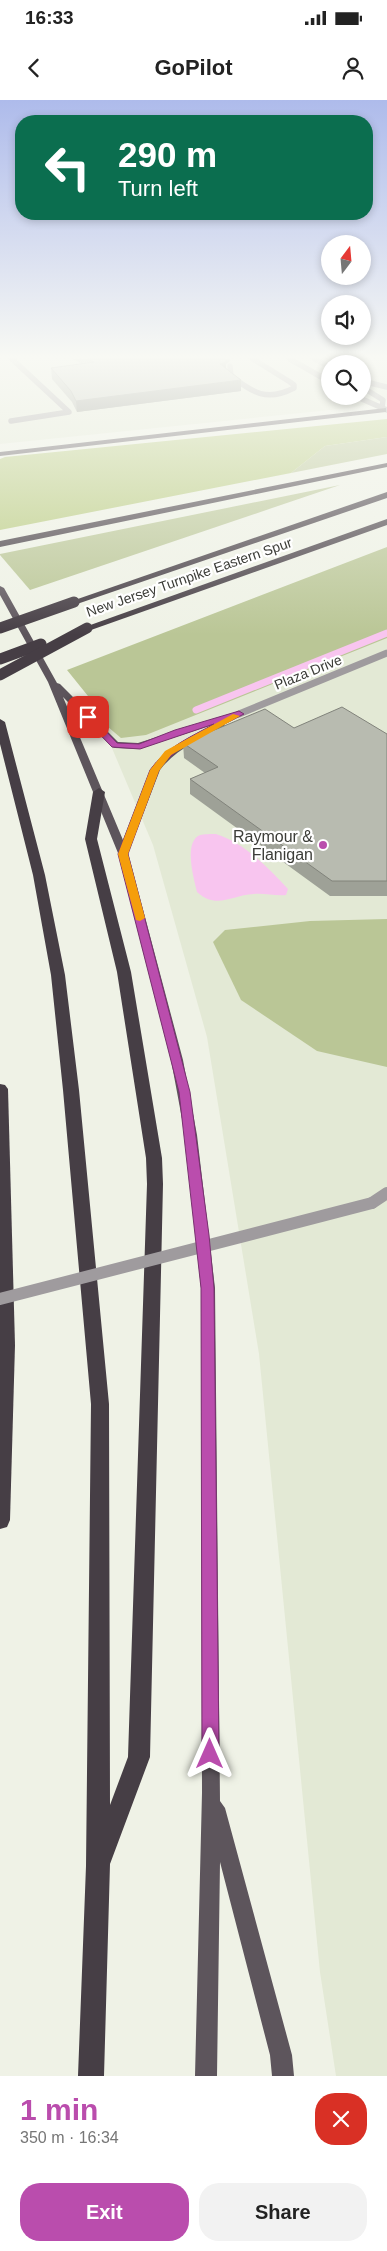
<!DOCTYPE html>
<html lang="en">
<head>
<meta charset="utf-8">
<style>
	:root { --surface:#fff; --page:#f2f2f2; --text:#222; --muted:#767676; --accent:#ba4dad }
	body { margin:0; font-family:Helvetica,sans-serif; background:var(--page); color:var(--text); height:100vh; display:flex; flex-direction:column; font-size:19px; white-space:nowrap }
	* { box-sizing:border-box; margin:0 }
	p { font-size:16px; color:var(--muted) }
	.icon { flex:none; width:28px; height:28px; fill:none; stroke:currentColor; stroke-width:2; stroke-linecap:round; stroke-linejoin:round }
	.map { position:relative; height:1976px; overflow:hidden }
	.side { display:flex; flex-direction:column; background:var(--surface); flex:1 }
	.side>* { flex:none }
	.hud { position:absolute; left:15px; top:15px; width:358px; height:105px; border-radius:20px; box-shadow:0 2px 8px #0003; background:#0b6e4f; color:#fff; overflow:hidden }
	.needle { width:32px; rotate:16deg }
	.tools { position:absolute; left:321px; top:135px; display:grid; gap:10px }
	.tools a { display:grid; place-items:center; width:50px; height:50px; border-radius:50%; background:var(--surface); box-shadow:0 2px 8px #0003; font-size:25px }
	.pin { position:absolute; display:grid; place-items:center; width:42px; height:42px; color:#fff; margin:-21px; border-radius:10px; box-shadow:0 2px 8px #0006 }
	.me { position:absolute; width:55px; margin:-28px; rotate:0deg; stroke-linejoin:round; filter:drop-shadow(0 0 4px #0008) }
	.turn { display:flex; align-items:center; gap:18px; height:105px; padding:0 20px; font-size:22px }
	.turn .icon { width:65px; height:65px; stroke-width:2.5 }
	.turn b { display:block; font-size:35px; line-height:42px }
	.round { display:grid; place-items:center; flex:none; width:52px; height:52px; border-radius:20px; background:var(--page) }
	.head { display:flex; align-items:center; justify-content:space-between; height:85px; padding:0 20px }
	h1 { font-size:30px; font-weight:600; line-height:38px; color:var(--accent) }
	.button { display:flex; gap:10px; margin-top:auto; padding:10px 20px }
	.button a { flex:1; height:58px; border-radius:20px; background:var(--accent); color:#fff; font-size:20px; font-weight:600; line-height:58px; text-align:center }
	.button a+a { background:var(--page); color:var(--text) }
	.status { display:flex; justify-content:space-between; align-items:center; height:35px; padding:0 25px; background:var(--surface); direction:ltr }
	.status svg { height:14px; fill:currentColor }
	header { display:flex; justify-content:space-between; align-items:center; height:65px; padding:0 20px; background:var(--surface); font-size:22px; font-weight:600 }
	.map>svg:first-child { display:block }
</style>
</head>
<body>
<div class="status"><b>16:33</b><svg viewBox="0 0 49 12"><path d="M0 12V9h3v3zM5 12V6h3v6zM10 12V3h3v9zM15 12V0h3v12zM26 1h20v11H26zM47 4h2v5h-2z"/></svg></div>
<header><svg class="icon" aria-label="back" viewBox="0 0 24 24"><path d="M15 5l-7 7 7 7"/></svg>GoPilot<svg class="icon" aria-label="person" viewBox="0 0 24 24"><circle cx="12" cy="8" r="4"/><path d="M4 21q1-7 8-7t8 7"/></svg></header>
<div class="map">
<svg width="387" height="1976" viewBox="0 0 387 1976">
	<rect width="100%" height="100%" fill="#eff2e6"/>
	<g fill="#e3e9d5" fill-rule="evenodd">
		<path d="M0,259H387V300L350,308L0,344ZM330,264H362V296H330Z"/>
		<polygon points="387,491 387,1976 336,1976 320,1872 259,1254 207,937 153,745 92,601"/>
	</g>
	<g fill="#bac696">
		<polygon points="387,337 387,354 291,373 325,346"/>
		<polygon points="340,385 30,490 0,455 0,454"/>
		<polygon points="387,447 387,538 146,635 121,638 101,621 92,601 67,570"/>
		<polygon points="387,819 387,967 317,951 241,900 213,842 225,830 310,821"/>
	</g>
	<polygon fill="#b9cb80" points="387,319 387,337 325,346 291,373 0,430 0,359 5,357"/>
	<path fill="#f8c5ef" d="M216,734C245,743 268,768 288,789L286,795C275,796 264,793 254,794C231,795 217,810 197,792C194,779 183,742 200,735C204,734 211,734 216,734Z"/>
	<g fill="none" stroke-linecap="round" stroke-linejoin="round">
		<polyline stroke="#f8c5ef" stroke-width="7" points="196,610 387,533"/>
		<g stroke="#9f9b9e" stroke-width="5.5">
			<path d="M230,266L231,276C253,293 267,302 294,288V285L290,282L253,259"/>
			<polyline points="11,321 69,312 12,259"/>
		</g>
		<g stroke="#9f9b9e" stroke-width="5.5">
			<polyline points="290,259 330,282"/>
			<polyline points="315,259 330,267"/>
			<polyline points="362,281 387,287"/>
			<polyline points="362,287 383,300 382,308"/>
			<polyline points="355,296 387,310"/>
		</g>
		<polyline stroke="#9f9b9e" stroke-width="7" points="239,614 387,553"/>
		<polyline stroke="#9f9b9e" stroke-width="12" points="372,1103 387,1093"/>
		<g fill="#5d555c" fill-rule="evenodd">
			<polygon points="386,308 386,312 0,356 0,352"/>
			<path d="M0,486L4,488L57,583L60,584L118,642L138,643L236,612L244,614L220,622L225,625L223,627C200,639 176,649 160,670L128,753L183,960L197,1035L215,1188L220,1701L225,1708L292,1955L294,1976H272L270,1955L220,1762L217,1976H195L202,1693L201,1188L185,1035L171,960L118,753L48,582L0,495ZM63,597L112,647L115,648L139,649L215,624C190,637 167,647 150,670L123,740Z"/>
		</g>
		<g fill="#463e45" fill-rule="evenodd">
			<polygon points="387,363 387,367 0,447 0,441"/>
			<polygon points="387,392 387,398 77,504 71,504 69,502"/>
			<polygon points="387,419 387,425 91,530 83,530 82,528"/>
			<polygon points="0,619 5,622 45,775 65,875 79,990 109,1304 110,1705 128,1657 147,1084 146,1058 117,872 85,739 93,692 99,688 105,692 97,739 131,872 162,1058 163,1084 150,1657 110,1764 104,1976 78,1976 86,1766 91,1304 63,990 51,875 33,775 0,644"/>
			<polygon points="0,984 5,985 8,989 15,1245 10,1420 7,1427 0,1429"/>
		</g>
		<polyline stroke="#9f9b9e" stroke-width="12" points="0,1199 372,1103"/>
		<g stroke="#463e45" stroke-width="11">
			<polyline points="0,528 74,502"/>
			<polyline points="0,559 41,544"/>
			<polyline points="0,575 87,528"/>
		</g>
	</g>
	<g fill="#9ea197">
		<polygon points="73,259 230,259 230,261 226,264 226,268 241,291 77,312 72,302 52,279 51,268 81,264"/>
		<polygon points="294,628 387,634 387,796 330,796 190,694 190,679 205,673 184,658 183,643"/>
	</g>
	<g fill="#81837b">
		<polygon points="226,259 230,259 230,261 226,264 226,273 220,264"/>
		<polygon points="241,280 241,291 77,312 76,301"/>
	</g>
	<g fill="#b8bbb0" stroke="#81837b">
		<polygon points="89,259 226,259 226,262 220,264 241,280 76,301 71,291 51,268 94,262"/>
		<polygon points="342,607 387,634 387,781 332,781 190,679 218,667 183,643 265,609 294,628"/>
	</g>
	<linearGradient id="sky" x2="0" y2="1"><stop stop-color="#aebbeb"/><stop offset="0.48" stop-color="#f8f9f4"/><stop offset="1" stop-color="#f8f9f4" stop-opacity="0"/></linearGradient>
	<rect width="387" height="535" fill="url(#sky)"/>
	<path fill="#ba4dad" stroke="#793270" d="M239,611L244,614L242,615C215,630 177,643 159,670L128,754L190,992L209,1135L214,1188L219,1654L216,1660L210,1663L205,1660L202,1654L201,1188L179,992L118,754L150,670C166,647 191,637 214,624L140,649L112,647L83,617L91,615L117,643L139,644L175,630Z"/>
	<polygon fill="#f59e0b" points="233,614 240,616 171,655 159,671 128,754 145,818 140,821 136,820 118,754 150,670 165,651"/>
	<circle fill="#ba4dad" stroke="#fff" stroke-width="2" cx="323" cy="745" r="5"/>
	<g text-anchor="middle" stroke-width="4.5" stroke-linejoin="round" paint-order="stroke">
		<g font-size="14" fill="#3c3d38" stroke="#fff">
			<text transform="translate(189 477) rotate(-19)" y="5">New Jersey Turnpike Eastern Spur</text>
			<text transform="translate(308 572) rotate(-22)" y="5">Plaza Drive</text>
		</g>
		<g font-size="16" fill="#3c3d38" stroke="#fff" text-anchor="end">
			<text x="313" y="742">Raymour &amp;<tspan x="313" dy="18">Flanigan</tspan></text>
		</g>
	</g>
</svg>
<div class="tools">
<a><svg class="needle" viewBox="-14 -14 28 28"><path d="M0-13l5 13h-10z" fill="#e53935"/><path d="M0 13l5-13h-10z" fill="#767676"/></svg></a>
<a><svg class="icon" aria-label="sound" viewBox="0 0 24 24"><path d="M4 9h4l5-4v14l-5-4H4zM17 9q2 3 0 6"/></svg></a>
<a><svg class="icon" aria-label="search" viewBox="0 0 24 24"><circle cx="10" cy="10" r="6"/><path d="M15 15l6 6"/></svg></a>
</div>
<div class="pin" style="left:88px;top:617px;background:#d93025"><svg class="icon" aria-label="arrive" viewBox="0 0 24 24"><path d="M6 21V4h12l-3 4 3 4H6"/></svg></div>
<svg class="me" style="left:210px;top:1654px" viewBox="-20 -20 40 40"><path d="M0-17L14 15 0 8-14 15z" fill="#ba4dad" stroke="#fff" stroke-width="4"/></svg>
<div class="hud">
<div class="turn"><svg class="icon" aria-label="left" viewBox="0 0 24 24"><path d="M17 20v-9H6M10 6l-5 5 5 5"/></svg><div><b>290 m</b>Turn left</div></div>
</div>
</div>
<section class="side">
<div class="head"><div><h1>1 min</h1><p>350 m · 16:34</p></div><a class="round" style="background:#d93025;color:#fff"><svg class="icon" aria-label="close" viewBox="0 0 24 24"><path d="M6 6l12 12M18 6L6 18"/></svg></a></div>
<div class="button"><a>Exit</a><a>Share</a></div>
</section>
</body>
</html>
